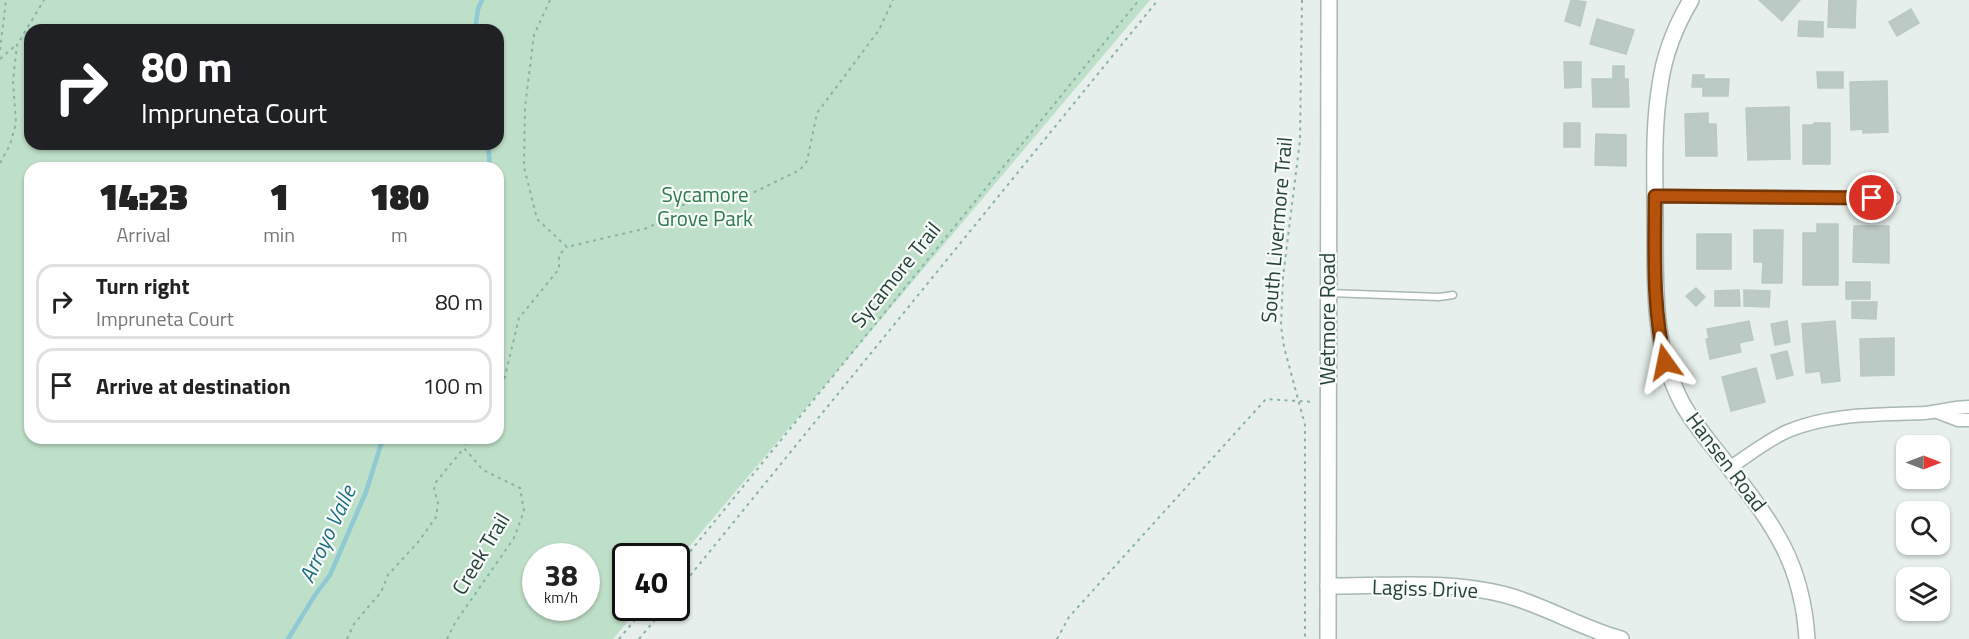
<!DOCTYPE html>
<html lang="en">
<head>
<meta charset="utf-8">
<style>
	:root { --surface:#fff; --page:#f2f2f2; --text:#222; --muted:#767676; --line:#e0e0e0 }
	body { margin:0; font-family:"Titillium Web",sans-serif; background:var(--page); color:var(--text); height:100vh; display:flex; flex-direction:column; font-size:22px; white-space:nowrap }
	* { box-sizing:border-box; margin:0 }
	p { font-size:20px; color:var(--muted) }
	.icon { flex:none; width:33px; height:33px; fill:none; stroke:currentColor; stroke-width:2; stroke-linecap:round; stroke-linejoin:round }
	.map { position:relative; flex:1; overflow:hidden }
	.sheet { position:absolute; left:24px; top:162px; width:480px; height:282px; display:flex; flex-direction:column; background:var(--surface); border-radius:18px; box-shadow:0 2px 4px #0004 }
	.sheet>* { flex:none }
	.banner { position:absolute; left:24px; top:24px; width:480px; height:126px; border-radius:18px; box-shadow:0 2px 4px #0004; background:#202124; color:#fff; overflow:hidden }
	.needle { width:39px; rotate:90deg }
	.buttons { position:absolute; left:1896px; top:435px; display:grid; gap:12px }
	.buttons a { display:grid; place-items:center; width:54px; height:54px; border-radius:12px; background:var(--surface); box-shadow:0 2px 4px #0004; font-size:30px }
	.speed { position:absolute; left:522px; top:543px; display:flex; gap:12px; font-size:30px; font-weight:700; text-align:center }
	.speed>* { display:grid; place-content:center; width:78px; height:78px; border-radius:50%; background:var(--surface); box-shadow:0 2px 4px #0004; line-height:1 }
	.speed small { font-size:15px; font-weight:400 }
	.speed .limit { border:3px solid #111; border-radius:9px; background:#fff; color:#111 }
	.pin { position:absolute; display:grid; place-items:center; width:51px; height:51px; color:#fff; margin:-26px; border:3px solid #fff; border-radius:50%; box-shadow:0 2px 6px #0007 }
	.me { position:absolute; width:66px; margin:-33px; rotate:348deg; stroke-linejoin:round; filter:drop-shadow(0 0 4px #0008) }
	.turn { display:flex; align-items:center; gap:21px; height:126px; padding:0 18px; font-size:27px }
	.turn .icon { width:78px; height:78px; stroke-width:2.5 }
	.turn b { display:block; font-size:42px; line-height:51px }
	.eta { display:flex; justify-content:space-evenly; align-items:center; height:102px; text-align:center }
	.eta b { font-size:36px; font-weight:800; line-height:42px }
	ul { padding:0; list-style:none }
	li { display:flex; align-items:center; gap:18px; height:75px; margin:0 12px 9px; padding:0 6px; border:3px solid var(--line); border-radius:18px }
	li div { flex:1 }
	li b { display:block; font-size:22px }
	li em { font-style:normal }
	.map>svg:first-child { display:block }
</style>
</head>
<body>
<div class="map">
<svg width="1969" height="639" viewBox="0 0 1969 639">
	<rect width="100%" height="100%" fill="#e6efeb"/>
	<path fill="#bfe0c8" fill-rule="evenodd" d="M0,0H1150L677,561L676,556H626V608H639L613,639H0ZM30,30H498V144H30ZM30,168H498V438H30ZM536,556H586V608H536Z"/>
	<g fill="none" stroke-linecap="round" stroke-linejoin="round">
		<g stroke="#8ec9d4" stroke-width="4.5">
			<polyline points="475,30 478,9 482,0"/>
			<polyline points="488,144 490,168"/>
			<polyline points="288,639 315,595 330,575 366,492 383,438"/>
		</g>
	</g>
	<g fill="#bbcac4" stroke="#b8c9c2" stroke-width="1.5">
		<polygon points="1571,0 1586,2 1580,26 1565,21"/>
		<polygon points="1759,0 1800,0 1782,21"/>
		<polygon points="1829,0 1856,0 1855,28 1828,27"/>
		<polygon points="1911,9 1919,23 1897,36 1889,22"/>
		<polygon points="1597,19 1634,30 1626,54 1590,44"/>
		<polygon points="1799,21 1823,22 1823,37 1798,36"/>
		<polygon points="1564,62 1581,62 1581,87 1565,88"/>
		<polygon points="1613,66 1624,66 1624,79 1628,79 1629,107 1593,107 1592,79 1613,79"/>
		<polygon points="1817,72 1843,72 1843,88 1818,88"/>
		<polygon points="1693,75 1704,75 1704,79 1729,79 1728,96 1703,96 1703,87 1692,87"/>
		<polygon points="1887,81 1888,132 1863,133 1863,129 1851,130 1850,82"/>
		<polygon points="1789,107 1790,159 1748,160 1746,108"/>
		<polygon points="1708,113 1708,124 1716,124 1717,156 1686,156 1685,114"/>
		<rect x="1564" y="123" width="16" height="24"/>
		<polygon points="1814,123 1830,123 1830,164 1803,164 1803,125 1814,125"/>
		<polygon points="1596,134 1626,135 1626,166 1595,165"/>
		<polygon points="1817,224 1838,224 1838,285 1803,285 1803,233 1817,233"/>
		<polygon points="1854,226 1889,226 1889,263 1853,262"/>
		<polygon points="1754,230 1783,230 1782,283 1762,283 1763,262 1754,262"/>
		<rect x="1697" y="234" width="34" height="35"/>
		<rect x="1846" y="282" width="24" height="17"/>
		<polygon points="1696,288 1705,297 1696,306 1686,296"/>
		<polygon points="1739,290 1740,306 1715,306 1715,291"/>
		<polygon points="1744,290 1770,291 1769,307 1744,306"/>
		<polygon points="1852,302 1877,302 1876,319 1852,318"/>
		<polygon points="1749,321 1753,340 1739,343 1741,352 1710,359 1706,339 1709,339 1707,329"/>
		<polygon points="1787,321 1790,342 1775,345 1771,324"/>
		<polygon points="1835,321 1840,381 1822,383 1820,371 1806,373 1802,324"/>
		<polygon points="1894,338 1894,375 1861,376 1860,339"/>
		<polygon points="1787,351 1793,375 1777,379 1771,355"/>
		<polygon points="1756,368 1765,402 1731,411 1722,377"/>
	</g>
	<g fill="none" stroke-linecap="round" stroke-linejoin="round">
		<defs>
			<polyline id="service" points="1329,293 1439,297 1453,295"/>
			<g id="minor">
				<polyline points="1655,196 1894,198"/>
				<polyline points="1937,412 1958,420 1969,420"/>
				<path d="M1729,468C1748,456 1767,440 1788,431C1831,413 1878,415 1924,413C1939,412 1953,407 1969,407"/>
			</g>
			<g id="tertiary">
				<path d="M1691,0C1676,25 1664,56 1660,85C1653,127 1655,170 1655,212C1656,278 1650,342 1682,403C1693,423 1708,440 1722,458C1769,520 1802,557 1807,639"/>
				<path d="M1328,586C1386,586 1451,580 1506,595C1546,606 1581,628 1621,639"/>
				<polyline points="1328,639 1329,0"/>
			</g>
		</defs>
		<use href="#service" stroke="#a8b8b2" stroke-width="9"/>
		<use href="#minor" stroke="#a8b8b2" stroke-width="15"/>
		<use href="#tertiary" stroke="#a8b8b2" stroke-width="18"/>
		<g stroke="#86b3a5" stroke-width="2" stroke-dasharray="3 4.5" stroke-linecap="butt">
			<polyline points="550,0 534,35 525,107 524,167 537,219 567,247 647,228 666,219 680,206 706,197 740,199 800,170 807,161 817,113 879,30 893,0"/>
			<polyline points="1302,0 1300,140 1283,277 1281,326 1284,347 1305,425 1305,639"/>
			<polyline points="0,50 6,0"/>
			<polyline points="0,59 16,45"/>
			<polyline points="0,163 10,145 16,123 13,81 17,45 44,0"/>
			<polyline points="498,392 503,385 519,318 559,269 559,255 567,247"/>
			<polyline points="676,569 1139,0"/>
			<polyline points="676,593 1158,0"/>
			<polyline points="347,639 354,624 381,592 388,575 419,541 436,517 438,503 434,489 436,482 464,448"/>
			<polyline points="447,639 455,623 514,538 524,511 520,488 483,470 464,448 468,438"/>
			<polyline points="619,639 645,608"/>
			<polyline points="639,639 665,608"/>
			<polyline points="1057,639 1069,617 1266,399 1313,402"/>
		</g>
		<use href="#service" stroke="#fff" stroke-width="6"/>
		<use href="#minor" stroke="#fff" stroke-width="12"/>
		<use href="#tertiary" stroke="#fff" stroke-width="15"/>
	</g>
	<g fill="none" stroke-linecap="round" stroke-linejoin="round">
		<defs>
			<path id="route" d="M1665,362C1652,307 1655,251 1655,196L1872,198"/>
		</defs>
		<use href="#route" stroke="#753606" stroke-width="15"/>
		<use href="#route" stroke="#b45309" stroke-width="10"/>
	</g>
	<g text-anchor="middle" stroke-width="4.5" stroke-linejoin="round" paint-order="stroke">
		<g font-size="21" fill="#2d7a4b" stroke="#f7fbf9">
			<text x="705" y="202">Sycamore<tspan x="705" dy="24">Grove Park</tspan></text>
		</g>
		<g font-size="21" fill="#24423a" stroke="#f7fbf9">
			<text transform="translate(1277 230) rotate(-85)" y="7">South Livermore Trail</text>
			<text transform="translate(896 275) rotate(-51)" y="7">Sycamore Trail</text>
			<text transform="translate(1328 319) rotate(-90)" y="7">Wetmore Road</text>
			<text transform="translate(1726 462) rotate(53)" y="7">Hansen Road</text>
			<text transform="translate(481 554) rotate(-59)" y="7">Creek Trail</text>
			<text transform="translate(1425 589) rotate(2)" y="7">Lagiss Drive</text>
		</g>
		<g font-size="22" font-style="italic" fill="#1c6f80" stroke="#f7fbf9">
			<text transform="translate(327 534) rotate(-65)" y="8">Arroyo Valle</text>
		</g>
	</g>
</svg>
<div class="buttons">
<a><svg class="needle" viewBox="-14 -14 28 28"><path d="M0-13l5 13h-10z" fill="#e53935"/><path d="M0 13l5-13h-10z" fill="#767676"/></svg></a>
<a><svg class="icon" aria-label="search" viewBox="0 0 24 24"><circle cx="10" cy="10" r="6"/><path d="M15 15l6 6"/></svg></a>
<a><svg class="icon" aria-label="layers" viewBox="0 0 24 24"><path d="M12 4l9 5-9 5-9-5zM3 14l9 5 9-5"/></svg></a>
</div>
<div class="speed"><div>38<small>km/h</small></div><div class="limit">40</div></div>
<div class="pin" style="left:1872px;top:198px;background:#d93025"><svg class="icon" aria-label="arrive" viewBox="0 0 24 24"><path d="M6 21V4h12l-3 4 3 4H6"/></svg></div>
<svg class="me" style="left:1665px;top:362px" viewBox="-20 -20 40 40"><path d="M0-17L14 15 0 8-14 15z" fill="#b45309" stroke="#fff" stroke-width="4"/></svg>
<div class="banner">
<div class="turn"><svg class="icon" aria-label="right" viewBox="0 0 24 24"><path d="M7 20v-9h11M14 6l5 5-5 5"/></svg><div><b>80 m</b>Impruneta Court</div></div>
</div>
<section class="sheet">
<div class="eta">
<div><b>14:23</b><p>Arrival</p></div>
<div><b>1</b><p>min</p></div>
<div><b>180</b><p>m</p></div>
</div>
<ul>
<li><svg class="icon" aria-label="right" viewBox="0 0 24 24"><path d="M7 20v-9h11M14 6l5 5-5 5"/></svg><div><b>Turn right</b><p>Impruneta Court</p></div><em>80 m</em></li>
<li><svg class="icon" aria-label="arrive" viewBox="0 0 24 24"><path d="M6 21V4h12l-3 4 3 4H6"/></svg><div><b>Arrive at destination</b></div><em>100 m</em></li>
</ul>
</section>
</div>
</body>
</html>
